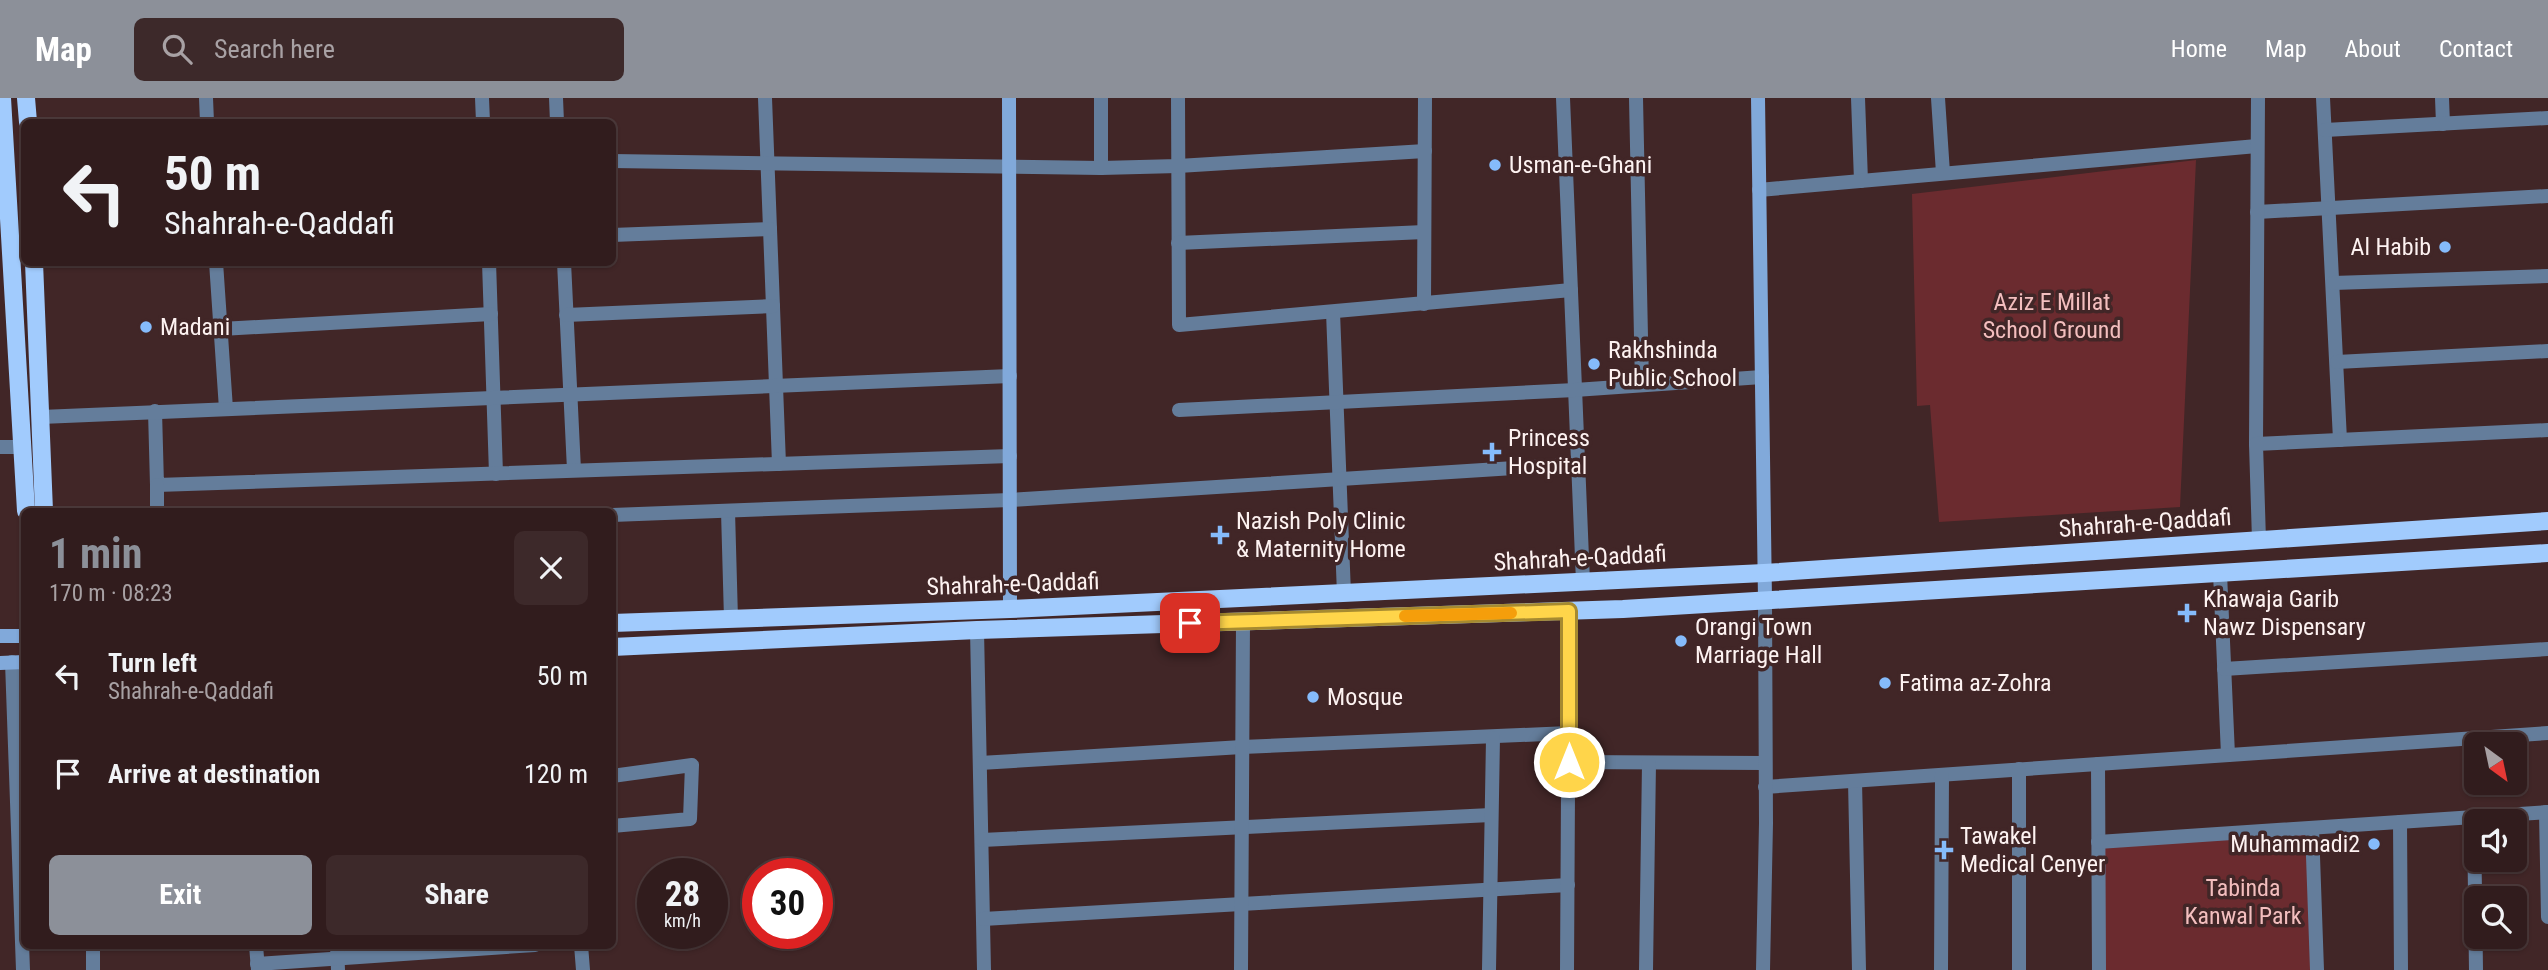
<!DOCTYPE html>
<html lang="en">
<head>
<meta charset="utf-8">
<style>
	:root { --surface:#311c1d; --page:#3d292a; --text:#f1f3f6; --muted:#a8a1a4; --line:#4c3a3b; --accent:#8c9099 }
	body { margin:0; font-family:"Roboto Condensed",sans-serif; background:var(--page); color:var(--text); height:100vh; display:flex; flex-direction:column; font-size:26px; white-space:nowrap }
	* { box-sizing:border-box; margin:0 }
	p { font-size:23px; color:var(--muted) }
	.icon { flex:none; width:38px; height:38px; fill:none; stroke:currentColor; stroke-width:2; stroke-linecap:round; stroke-linejoin:round }
	.map { position:relative; flex:1; overflow:hidden }
	.details { position:absolute; left:21px; top:410px; width:595px; height:441px; display:flex; flex-direction:column; background:var(--surface); border-radius:10px; box-shadow:0 2px 5px #0004,0 0 0 2px var(--line) }
	.details>* { flex:none }
	.hud { position:absolute; left:21px; top:21px; width:595px; height:147px; border-radius:10px; box-shadow:0 2px 5px #0004,0 0 0 2px var(--line); background:#311c1d; color:var(--text); overflow:hidden }
	.needle { width:46px; rotate:147deg }
	.fabs { position:absolute; left:2464px; top:634px; display:grid; gap:14px }
	.fabs a { display:grid; place-items:center; width:63px; height:63px; border-radius:10px; background:var(--surface); box-shadow:0 2px 5px #0004,0 0 0 2px var(--line); font-size:35px }
	.speed { position:absolute; left:637px; top:760px; display:flex; gap:14px; font-size:35px; font-weight:700; text-align:center }
	.speed>* { display:grid; place-content:center; width:91px; height:91px; border-radius:50%; background:var(--surface); box-shadow:0 2px 5px #0004,0 0 0 2px var(--line); line-height:1 }
	.speed small { font-size:18px; font-weight:400 }
	.speed .limit { border:10px solid #d22; background:#fff; color:#111 }
	.pin { position:absolute; display:grid; place-items:center; width:60px; height:60px; color:#fff; margin:-30px; border-radius:14px; box-shadow:0 4px 10px #0006 }
	.me { position:absolute; width:77px; margin:-38px; rotate:0deg; stroke-linejoin:round; filter:drop-shadow(0 0 5px #0008) }
	.turn { display:flex; align-items:center; gap:24px; height:147px; padding:0 28px; font-size:32px }
	.turn .icon { width:91px; height:91px; stroke-width:2.5 }
	.turn b { display:block; font-size:49px; line-height:60px }
	.round { display:grid; place-items:center; flex:none; width:74px; height:74px; border-radius:10px; background:var(--page) }
	.overview { display:flex; align-items:center; justify-content:space-between; height:119px; padding:0 28px }
	h1 { font-size:42px; font-weight:700; line-height:52px; color:var(--accent) }
	.primary-button { display:flex; gap:14px; margin-top:auto; padding:14px 28px }
	.primary-button a { flex:1; height:80px; border-radius:10px; background:var(--accent); color:#fff; font-size:28px; font-weight:700; line-height:80px; text-align:center }
	.primary-button a+a { background:var(--page); color:var(--text) }
	ul { padding:0; list-style:none }
	li { display:flex; align-items:center; gap:21px; height:98px; padding:0 28px }
	li div { flex:1 }
	li b { display:block; font-size:26px }
	li em { font-style:normal }
	header { display:flex; align-items:center; gap:42px; box-sizing:border-box; height:98px; padding:0 35px; background:var(--accent); color:#fff }
	header strong { font-size:33px }
	nav { display:flex; gap:38px; margin-inline-start:auto; font-size:24px }
	.search { width:490px; height:63px; background:var(--page); display:flex; align-items:center; gap:18px; box-sizing:border-box; padding:0 24px; border-radius:10px; color:var(--muted); font-size:26px }
	.map>svg:first-child { display:block }
</style>
</head>
<body>
<header>
<strong>Map</strong>
<div class="search"><svg class="icon" aria-label="search" viewBox="0 0 24 24"><circle cx="10" cy="10" r="6"/><path d="M15 15l6 6"/></svg>Search here</div>
<nav><a>Home</a><a>Map</a><a>About</a><a>Contact</a></nav>
</header>
<div class="map">
<svg width="2548" height="872" viewBox="0 0 2548 872">
	<rect width="100%" height="100%" fill="#412627"/>
	<g fill="#6b2b2f">
		<polygon points="2196,62 2180,409 1939,424 1930,307 1917,308 1912,96"/>
		<polygon points="2312,730 2317,872 2099,872 2098,744"/>
	</g>
	<g fill="none" stroke-linecap="round" stroke-linejoin="round">
		<g stroke="#647d9b" stroke-width="14">
			<polyline points="206,0 207,24"/>
			<polyline points="482,0 483,24"/>
			<polyline points="556,0 557,24"/>
			<polyline points="765,0 779,366"/>
			<polyline points="1101,0 1101,70"/>
			<polyline points="1178,0 1179,227 1571,192"/>
			<polyline points="1563,0 1583,484"/>
			<polyline points="1636,0 1642,287"/>
			<polyline points="1858,0 1861,83"/>
			<polyline points="1938,0 1943,75"/>
			<polyline points="2323,0 2340,342"/>
			<polyline points="2442,0 2443,26"/>
			<polyline points="2325,32 2548,20"/>
			<polyline points="612,63 1101,70 1178,68 1425,53"/>
			<polyline points="1759,92 2257,48"/>
			<polyline points="2257,114 2548,98"/>
			<polyline points="612,137 770,131"/>
			<polyline points="1178,145 1424,134"/>
			<polyline points="216,164 226,311"/>
			<polyline points="489,164 496,376"/>
			<polyline points="564,164 574,372"/>
			<polyline points="2333,185 2548,178"/>
			<polyline points="1424,206 1425,0"/>
			<polyline points="1333,214 1344,496"/>
			<polyline points="566,217 773,208"/>
			<polyline points="221,231 491,216"/>
			<polyline points="2337,264 2548,253"/>
			<polyline points="1179,312 1575,292 1762,279"/>
			<polyline points="155,313 157,387 1010,358"/>
			<polyline points="41,319 1010,278"/>
			<polyline points="2256,346 2258,0"/>
			<polyline points="0,349 23,349"/>
			<polyline points="157,387 157,413"/>
			<polyline points="728,413 731,521"/>
			<polyline points="612,417 1010,402 1578,366"/>
			<polyline points="2259,442 2256,346 2548,332"/>
			<polyline points="2220,475 2228,657"/>
			<polyline points="977,532 984,872"/>
			<polyline points="12,564 23,872"/>
			<polyline points="2224,571 2548,551"/>
			<polyline points="1569,664 1765,665"/>
			<polyline points="980,665 1242,649 1569,635"/>
			<polyline points="2098,666 2099,872"/>
			<polyline points="612,678 692,667 690,721 612,728"/>
			<polyline points="1855,683 1859,872"/>
			<polyline points="1765,689 2548,635"/>
			<polyline points="2546,714 2548,819"/>
			<polyline points="2474,719 2476,872"/>
			<polyline points="2400,724 2401,872"/>
			<polyline points="2312,730 2317,872"/>
			<polyline points="982,742 1491,717"/>
			<polyline points="2098,744 2548,714"/>
			<polyline points="983,821 1568,787"/>
			<polyline points="93,847 93,872"/>
			<polyline points="256,847 258,872"/>
			<polyline points="337,847 338,872"/>
			<polyline points="581,847 583,872"/>
			<polyline points="257,866 535,847"/>
			<polyline points="1241,872 1243,524"/>
			<polyline points="1489,872 1493,640"/>
			<polyline points="1567,872 1569,513"/>
			<polyline points="1646,872 1649,665"/>
			<polyline points="1763,872 1766,725 1765,502"/>
			<polyline points="1941,872 1942,677"/>
			<polyline points="2019,872 2019,671"/>
		</g>
		<g stroke="#81a9da" stroke-width="14">
			<polyline points="1009,0 1010,511"/>
			<polyline points="1758,0 1765,502"/>
			<polyline points="0,538 24,538"/>
			<polyline points="0,565 24,564"/>
		</g>
		<g stroke="#a1cbfd" stroke-width="18">
			<polyline points="2,0 26,413"/>
			<polyline points="26,0 28,24"/>
			<polyline points="34,164 44,413"/>
			<polyline points="612,525 1010,511 1764,475 2548,423"/>
			<polyline points="612,549 977,532 1623,511 2548,455"/>
		</g>
	</g>
	<g fill="none" stroke-linecap="round" stroke-linejoin="round">
		<defs>
			<polyline id="route" points="1190,525 1569,513 1569,664"/>
		</defs>
		<use href="#route" stroke="#a68a30" stroke-width="18"/>
		<use href="#route" stroke="#ffd54a" stroke-width="12"/>
		<polyline stroke="#f59e0b" stroke-width="12" points="1405,518 1511,515"/>
	</g>
	<g fill="#85bbfb" stroke="#412627" stroke-width="2.5">
		<circle cx="1495" cy="67" r="7"/>
		<circle cx="2445" cy="149" r="7"/>
		<circle cx="146" cy="229" r="7"/>
		<circle cx="1594" cy="266" r="7"/>
		<path d="M1488.5 343.5h7v7h7v7h-7v7h-7v-7h-7v-7h7z"/>
		<path d="M1216.5 426.5h7v7h7v7h-7v7h-7v-7h-7v-7h7z"/>
		<path d="M2183.5 504.5h7v7h7v7h-7v7h-7v-7h-7v-7h7z"/>
		<circle cx="1681" cy="543" r="7"/>
		<circle cx="1885" cy="585" r="7"/>
		<circle cx="1313" cy="599" r="7"/>
		<circle cx="2374" cy="746" r="7"/>
		<path d="M1940.5 741.5h7v7h7v7h-7v7h-7v-7h-7v-7h7z"/>
	</g>
	<g text-anchor="middle" stroke-width="7" stroke-linejoin="round" paint-order="stroke">
		<g font-size="24" fill="#fdf2f1" stroke="#412627" text-anchor="start">
			<text x="1509" y="75">Usman-e-Ghani</text>
			<text x="2431" y="157" text-anchor="end">Al Habib</text>
			<text x="160" y="237">Madani</text>
			<text x="1608" y="260">Rakhshinda<tspan x="1608" dy="28">Public School</tspan></text>
			<text x="1508" y="348">Princess<tspan x="1508" dy="28">Hospital</tspan></text>
			<text x="1236" y="431">Nazish Poly Clinic<tspan x="1236" dy="28">&amp; Maternity Home</tspan></text>
			<text x="2203" y="509">Khawaja Garib<tspan x="2203" dy="28">Nawz Dispensary</tspan></text>
			<text x="1695" y="537">Orangi Town<tspan x="1695" dy="28">Marriage Hall</tspan></text>
			<text x="1899" y="593">Fatima az-Zohra</text>
			<text x="1327" y="607">Mosque</text>
			<text x="1960" y="746">Tawakel<tspan x="1960" dy="28">Medical Cenyer</tspan></text>
			<text x="2360" y="754" text-anchor="end">Muhammadi2</text>
		</g>
		<g font-size="24" fill="#f3bebe" stroke="#412627">
			<text x="2052" y="212">Aziz E Millat<tspan x="2052" dy="28">School Ground</tspan></text>
			<text x="2243" y="798">Tabinda<tspan x="2243" dy="28">Kanwal Park</tspan></text>
		</g>
		<g font-size="24" fill="#fdf2f1" stroke="#412627">
			<text transform="translate(2145 425) rotate(-4)" y="8">Shahrah-e-Qaddafi</text>
			<text transform="translate(1580 460) rotate(-3)" y="8">Shahrah-e-Qaddafi</text>
			<text transform="translate(1013 486) rotate(-2)" y="8">Shahrah-e-Qaddafi</text>
		</g>
	</g>
</svg>
<div class="fabs">
<a><svg class="needle" viewBox="-14 -14 28 28"><path d="M0-13l5 13h-10z" fill="#e53935"/><path d="M0 13l5-13h-10z" fill="#a8a1a4"/></svg></a>
<a><svg class="icon" aria-label="sound" viewBox="0 0 24 24"><path d="M4 9h4l5-4v14l-5-4H4zM17 9q2 3 0 6"/></svg></a>
<a><svg class="icon" aria-label="search" viewBox="0 0 24 24"><circle cx="10" cy="10" r="6"/><path d="M15 15l6 6"/></svg></a>
</div>
<div class="speed"><div>28<small>km/h</small></div><div class="limit">30</div></div>
<div class="pin" style="left:1190px;top:525px;background:#d93025"><svg class="icon" aria-label="arrive" viewBox="0 0 24 24"><path d="M6 21V4h12l-3 4 3 4H6"/></svg></div>
<svg class="me" style="left:1569px;top:664px" viewBox="-20 -20 40 40"><circle r="17" fill="#ffd54a" stroke="#fff" stroke-width="3"/><path d="M0-11L8 9 0 5-8 9z" fill="#fff"/></svg>
<div class="hud">
<div class="turn"><svg class="icon" aria-label="left" viewBox="0 0 24 24"><path d="M17 20v-9H6M10 6l-5 5 5 5"/></svg><div><b>50 m</b>Shahrah-e-Qaddafi</div></div>
</div>
<section class="details">
<div class="overview"><div><h1>1 min</h1><p>170 m · 08:23</p></div><a class="round"><svg class="icon" aria-label="close" viewBox="0 0 24 24"><path d="M6 6l12 12M18 6L6 18"/></svg></a></div>
<ul>
<li><svg class="icon" aria-label="left" viewBox="0 0 24 24"><path d="M17 20v-9H6M10 6l-5 5 5 5"/></svg><div><b>Turn left</b><p>Shahrah-e-Qaddafi</p></div><em>50 m</em></li>
<li><svg class="icon" aria-label="arrive" viewBox="0 0 24 24"><path d="M6 21V4h12l-3 4 3 4H6"/></svg><div><b>Arrive at destination</b></div><em>120 m</em></li>
</ul>
<div class="primary-button"><a>Exit</a><a>Share</a></div>
</section>
</div>
</body>
</html>
